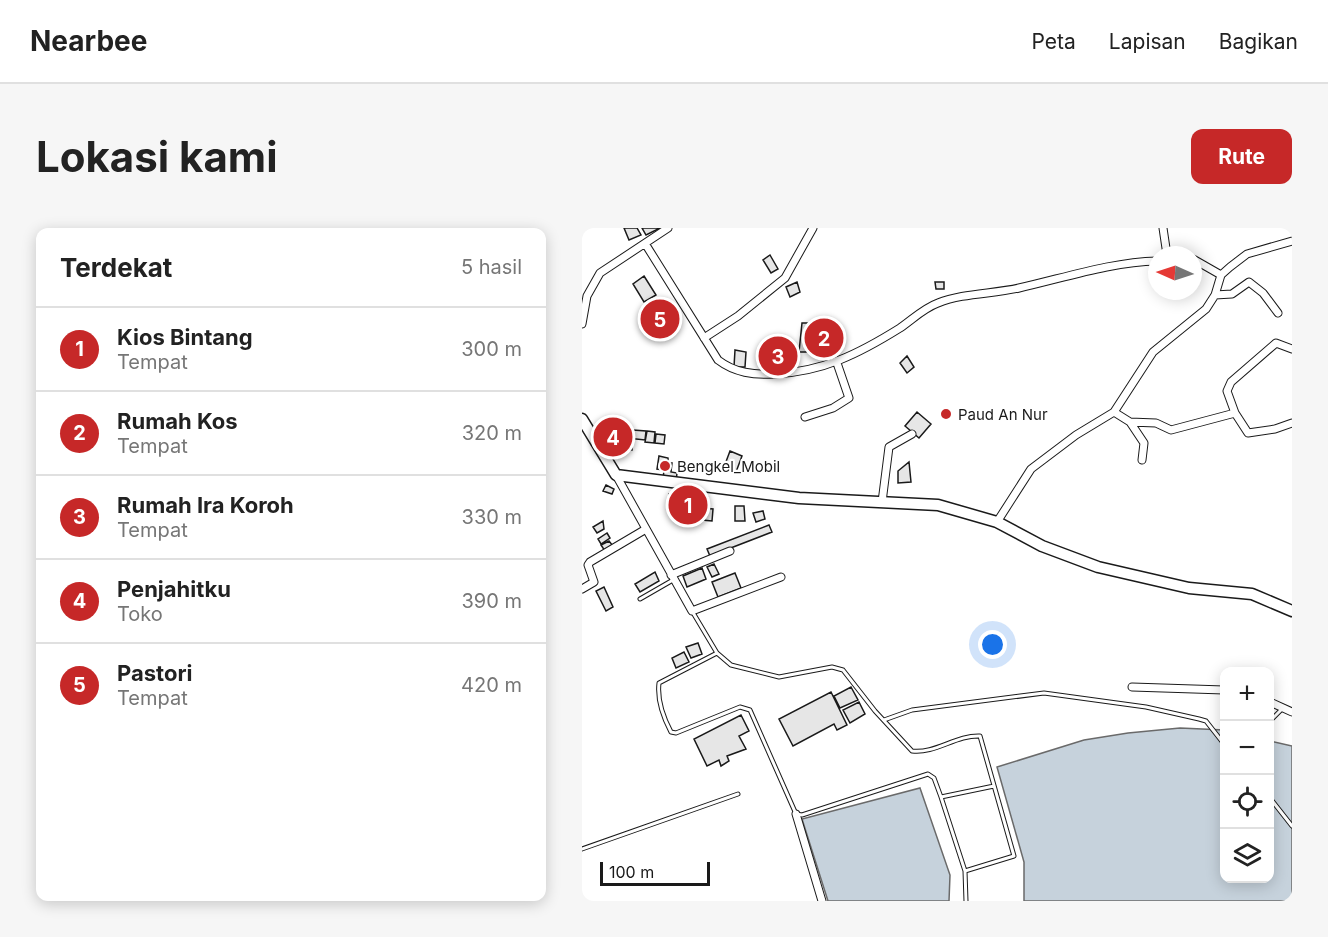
<!DOCTYPE html>
<html lang="id">
<meta charset="utf-8">
<style>
:root{--surface:#fff;--page:#f6f6f6;--text:#222;--muted:#767676;--line:#e0e0e0;--accent:#c62828}
body{margin:0;font-family:Inter,sans-serif;background:var(--page);color:var(--text)}
.controls{position:absolute;right:18px;bottom:18px;display:grid;overflow:hidden;border-radius:12px;box-shadow:0 3px 15px #0003}
.controls button{width:54px;height:54px;display:grid;place-items:center;padding:0;border:0;border-bottom:2px solid var(--line);background:var(--surface);color:var(--text);font:30px sans-serif}
.compass{position:absolute;left:566px;top:18px;width:54px;height:54px;border-radius:50%;background:var(--surface);box-shadow:0 3px 15px #0003;rotate:273deg}
.scale{position:absolute;left:18px;bottom:15px;width:110px;box-sizing:border-box;padding-left:6px;border:3px solid #1a1a1a;border-top:0;font-size:16px;line-height:21px;white-space:nowrap;color:#1a1a1a;-webkit-text-stroke:4px #fff;paint-order:stroke}
.you{position:absolute;left:411px;top:417px;width:21px;height:21px;margin:-15px;border:4px solid #fff;border-radius:50%;background:#1a73e8;box-shadow:0 0 0 9px #1a73e833}
.badge{display:grid;place-items:center;width:39px;height:39px;border-radius:50%;background:var(--accent);color:#fff;font-size:20px;font-weight:700}
.pin{position:absolute;translate:-50% -50%;border:3px solid #fff;box-shadow:0 2px 6px #0006}
.list{margin:0;padding:0;list-style:none}
h2{display:flex;justify-content:space-between;align-items:center;height:78px;margin:0;padding:0 24px;font-size:26px}
h2 small{font-size:20px;font-weight:400;color:var(--muted)}
.list li{display:grid;grid-template-columns:39px 1fr auto;gap:18px;align-items:center;box-sizing:border-box;height:84px;padding:0 24px;border-top:2px solid var(--line)}
.list b{display:block;font-size:22px;white-space:nowrap}
.list p{margin:0;font-size:20px;white-space:nowrap;color:var(--muted)}
.list em{font-size:20px;font-style:normal;color:var(--muted)}
.icon{flex:none;width:33px;height:33px;fill:none;stroke:currentColor;stroke-width:2;stroke-linecap:round;stroke-linejoin:round}
.map{position:relative;flex:none;width:710px;height:673px;overflow:hidden;border-radius:12px}
header{display:flex;align-items:center;gap:36px;box-sizing:border-box;height:84px;padding:0 30px;background:var(--surface);border-bottom:2px solid var(--line)}
header strong{font-size:28px}
nav{display:flex;gap:33px;margin-inline-start:auto;font-size:21px}
.intro{display:flex;align-items:center;justify-content:space-between;box-sizing:border-box;height:144px;padding:0 36px}
h1{margin:0;font-size:42px}
.button{padding:15px 27px;border-radius:12px;background:var(--accent);color:#fff;font-size:21px;font-weight:700}
main{display:flex;gap:36px;padding:0 36px}
aside{flex:1;background:var(--surface);border-radius:12px;box-shadow:0 3px 15px #0003}
.map>svg:first-child{display:block}
</style>
<header>
<strong>Nearbee</strong>
<nav><a>Peta</a><a>Lapisan</a><a>Bagikan</a></nav>
</header>
<div class="intro"><h1>Lokasi kami</h1><a class="button">Rute</a></div>
<main>
<aside>
<h2>Terdekat<small>5 hasil</small></h2>
<ul class="list">
<li><span class="badge">1</span><div><b>Kios Bintang</b><p>Tempat</p></div><em>300 m</em></li>
<li><span class="badge">2</span><div><b>Rumah Kos</b><p>Tempat</p></div><em>320 m</em></li>
<li><span class="badge">3</span><div><b>Rumah Ira Koroh</b><p>Tempat</p></div><em>330 m</em></li>
<li><span class="badge">4</span><div><b>Penjahitku</b><p>Toko</p></div><em>390 m</em></li>
<li><span class="badge">5</span><div><b>Pastori</b><p>Tempat</p></div><em>420 m</em></li>
</ul>
</aside>
<div class="map">
<svg width="710" height="673" viewBox="0 0 710 673">
<rect width="100%" height="100%" fill="#fff"/>
<!-- water -->
<path fill="#c6d2dc" stroke="#6a6a6a" stroke-width="1.5" d="M598 500 642 502V650H688V513L710 518V673H442V634L415 539 502 512 546 505Z
M338 560 368 647 367 673H246L220 591Z"/>
<!-- building -->
<path fill="#e6e6e6" stroke="#1a1a1a" stroke-width="1.5" d="M42 0H55L59 7 47 12Z
M60 0H78L64 7Z
M188 27 196 41 189 45 181 32Z
M62 48 74 67 62 74 51 56Z
M215 54 218 64 208 69 204 59Z
M353 54H362V61H354Z
M75 83 84 84 88 90 89 95 79 101 76 98 71 101 66 93Z
M220 95H227L225 116 247 106V114L224 124H217Z
M195 114H203V134L188 135 189 121 196 122Z
M153 122 164 124 163 139H152Z
M325 128 332 139 325 145 318 135Z
M335 184 349 196 337 210 323 198Z
M21 199 24 206 16 209 14 203Z
M37 201 64 203 63 212 36 209Z
M65 203 73 204 72 215 63 214Z
M74 206 83 207 82 216 73 215Z
M38 212H50V222L37 221Z
M27 221 36 222V230L27 229Z
M148 223 160 228 154 244 142 239Z
M77 228 86 230V235H90L89 244 95 245 94 253 81 251 82 242 75 241Z
M327 234 329 254 316 255V243Z
M24 257 32 261 30 266 21 263Z
M96 265V278L89 279 87 266Z
M109 266 111 282H101V267Z
M119 268 126 269 125 278 118 277Z
M153 278H162L163 293H153Z
M121 280 131 281 130 293 120 292Z
M105 283H114V289H104Z
M181 283 183 291 174 294 171 285Z
M21 293 22 301 15 305 11 299Z
M187 297 190 304 128 328 125 321Z
M25 305 28 310 19 316 16 311Z
M27 313 31 318 23 323 19 317Z
M132 336 137 346 130 349 125 339Z
M120 340 124 351 105 359 101 348Z
M73 344 77 353 58 364 53 356Z
M153 345 159 360 136 369 130 354Z
M22 359 31 379 24 383 14 363Z
M116 415 120 426 109 430 104 419Z
M102 424 107 434 94 440 90 430Z
M269 459 276 472 258 480 252 468Z
M249 464 265 497 255 502 252 496 211 518 197 491Z
M277 474 283 486 268 495 261 482Z
M159 487 167 503 157 508 164 521 145 528 147 533 139 538 137 532 125 538 112 511Z"/>
<g fill="none" stroke-linecap="round" stroke-linejoin="round">
<defs>
<path id="service" d="M58 371 91 352
M110 383 135 425 149 437 197 449 250 439 261 442 293 483 330 523C353 526 374 507 398 508L432 628 383 643
M135 425 77 455C75 472 81 489 89 504L94 505 158 479 168 482 214 586 220 587 346 546 352 550 359 569
M302 492 330 482 462 465 564 479 617 491 624 493 642 516
M688 493 701 480
M688 570 710 598
M0 621 156 566
M384 673 383 643 359 569 412 558"/>
<path id="minor" d="M581 0 585 27
M64 17 136 132C153 145 172 147 192 146 241 144 278 125 318 100 331 91 342 80 356 75 381 65 411 66 437 60 482 50 529 34 575 33
M611 31 639 47
M633 67 650 66 667 54 681 65 696 85
M0 96 5 68 18 45 86 0
M122 110 156 88 203 50 231 0
M710 121 694 115 649 154 645 163 653 185 666 205 693 201 710 195
M532 184 548 194 574 195 589 202 653 185
M223 189 251 180 267 170 255 135
M548 194 562 215 560 232
M34 247 110 383 199 349
M300 274 307 219 330 206
M415 294 449 241 494 207 532 184 571 124 624 81 633 67 639 47 648 39 665 26 710 13
M89 347 148 323
M0 361 12 354 6 337 8 334 64 301
M550 459 642 462
M688 474 710 484
M214 586 240 673"/>
<path id="trunk" d="M0 191 34 247 217 270 356 277 415 294 460 318 516 339 607 360 670 366 710 383"/>
</defs>
<!-- service casing -->
<use href="#service" stroke="#1a1a1a" stroke-width="5"/>
<!-- minor casing -->
<use href="#minor" stroke="#1a1a1a" stroke-width="9"/>
<!-- trunk casing -->
<use href="#trunk" stroke="#1a1a1a" stroke-width="13"/>
<!-- service -->
<use href="#service" stroke="#fff" stroke-width="3"/>
<!-- minor -->
<use href="#minor" stroke="#fff" stroke-width="7"/>
<!-- trunk -->
<use href="#trunk" stroke="#fff" stroke-width="10"/>
</g>
<!-- markers -->
<g fill="#c62828" stroke="#fff" stroke-width="2">
<circle cx="364" cy="186" r="6"/>
<circle cx="83" cy="238" r="6"/>
</g>
<g text-anchor="middle" dominant-baseline="central" stroke-width="4.5" stroke-linejoin="round" paint-order="stroke">
<!-- poi labels -->
<g font-size="15" fill="#1a1a1a" stroke="#fff" text-anchor="start">
<text x="376" y="186">Paud An Nur</text>
<text x="95" y="238">Bengkel_Mobil</text>
</g>
</g>
</svg>
<div class="controls">
<button>+</button>
<button>−</button>
<button><svg class="icon" aria-label="locate" viewBox="0 0 24 24"><circle cx="12" cy="12" r="6"/><path d="M12 2v4M12 18v4M2 12h4M18 12h4"/></svg></button>
<button><svg class="icon" aria-label="layers" viewBox="0 0 24 24"><path d="M12 4l9 5-9 5-9-5zM3 14l9 5 9-5"/></svg></button>
</div>
<svg class="compass" viewBox="-18 -18 36 36"><path d="M0-13l5 13h-10z" fill="#e53935"/><path d="M0 13l5-13h-10z" fill="#767676"/></svg>
<div class="scale">100 m</div>
<div class="you"></div>
<div class="pin badge" style="left:106px;top:277px">1</div>
<div class="pin badge" style="left:242px;top:110px">2</div>
<div class="pin badge" style="left:196px;top:128px">3</div>
<div class="pin badge" style="left:31px;top:209px">4</div>
<div class="pin badge" style="left:78px;top:91px">5</div>
</div>
</main>
